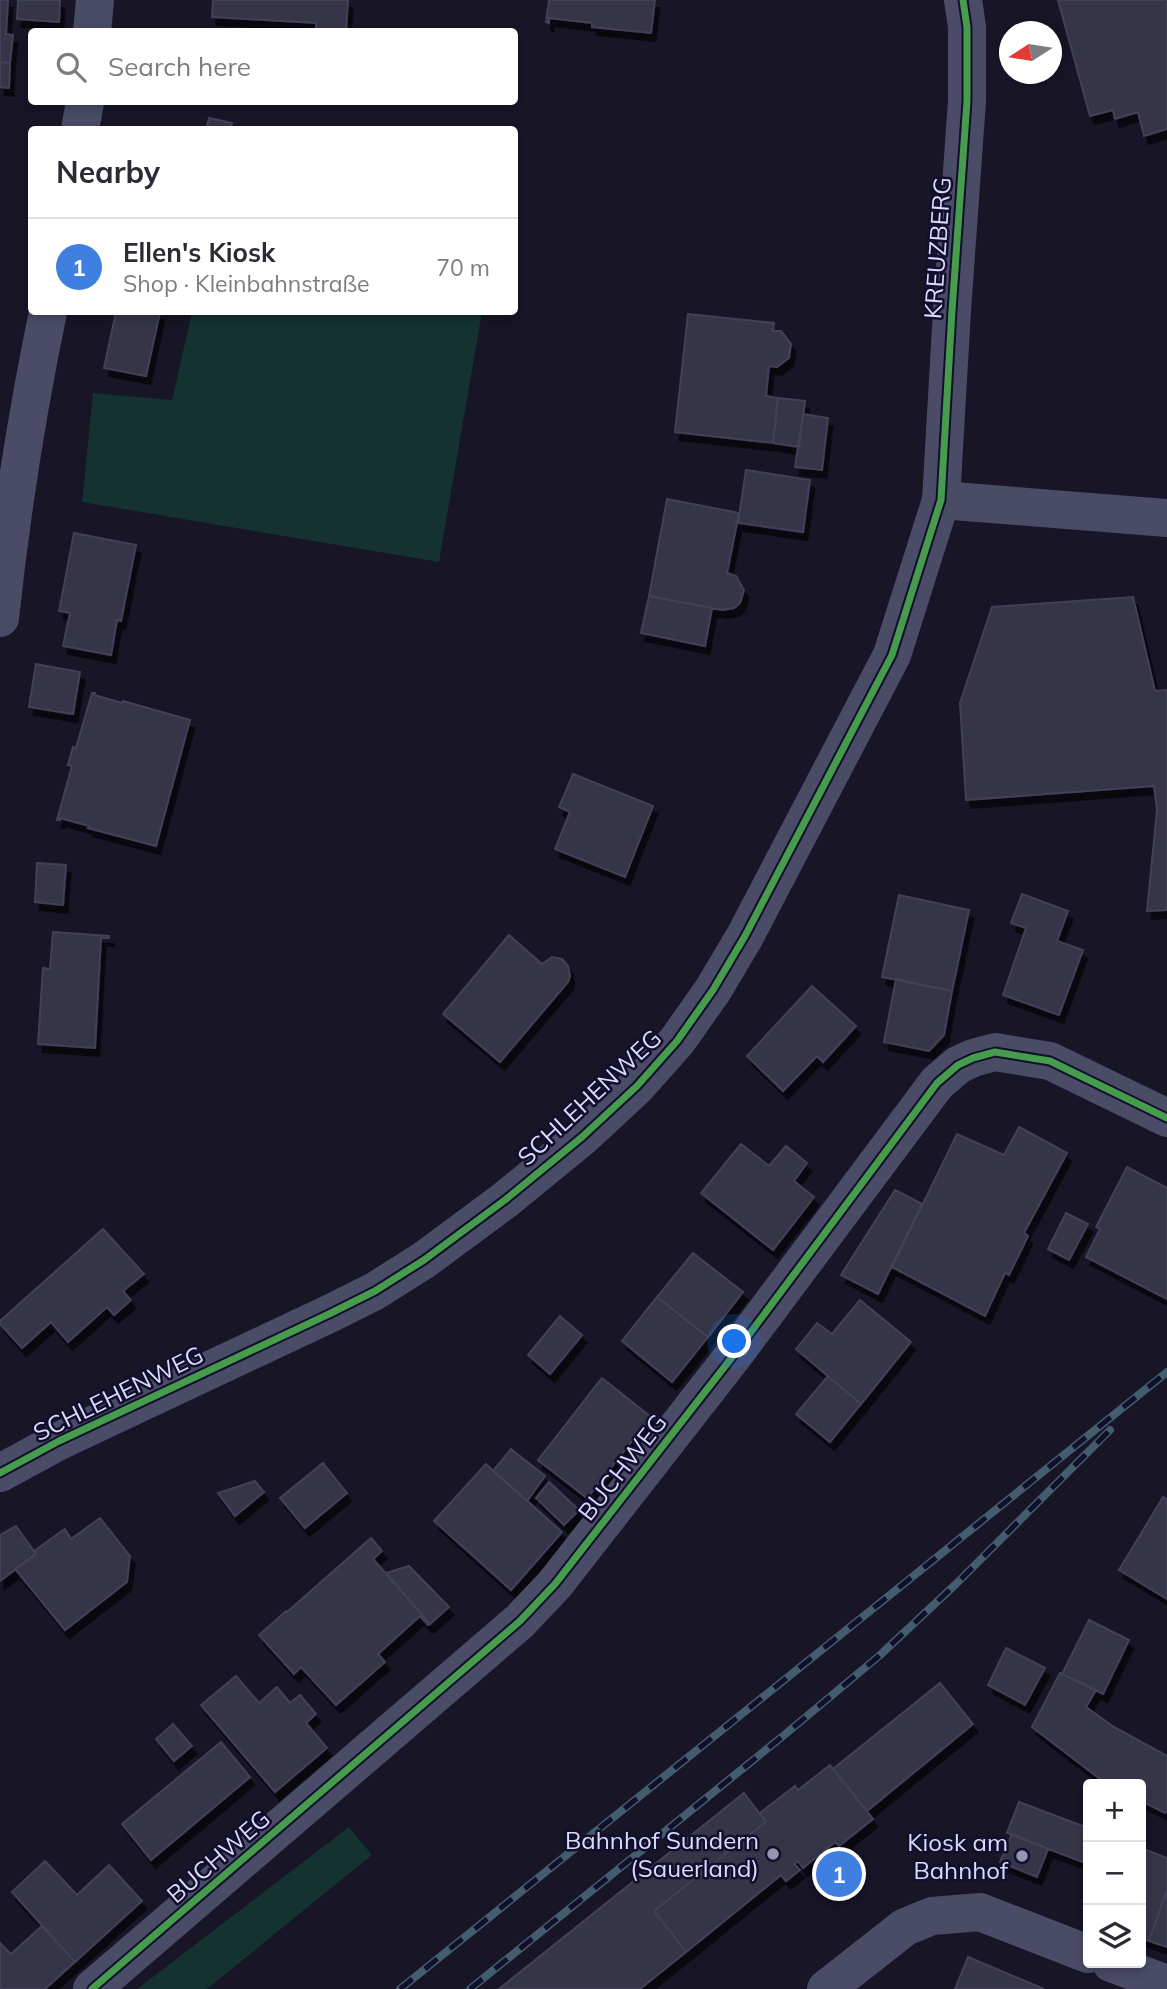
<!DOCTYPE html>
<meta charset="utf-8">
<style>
:root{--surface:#fff;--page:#f7f7f7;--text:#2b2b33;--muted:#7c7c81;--line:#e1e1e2;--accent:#5b5b6d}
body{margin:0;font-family:Mulish,sans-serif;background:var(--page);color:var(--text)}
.controls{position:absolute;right:21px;bottom:21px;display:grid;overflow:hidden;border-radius:7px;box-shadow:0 4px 10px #0003}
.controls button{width:63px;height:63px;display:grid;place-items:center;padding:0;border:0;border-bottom:2px solid var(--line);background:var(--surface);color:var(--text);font:35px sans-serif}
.compass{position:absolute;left:999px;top:21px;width:63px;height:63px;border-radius:50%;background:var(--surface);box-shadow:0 4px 10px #0003;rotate:258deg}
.you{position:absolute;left:735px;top:1342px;width:24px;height:24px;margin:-18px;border:5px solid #fff;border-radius:50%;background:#1a73e8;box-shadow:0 0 0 10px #1a73e833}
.badge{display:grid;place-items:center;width:46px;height:46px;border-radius:50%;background:var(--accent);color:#fff;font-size:23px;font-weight:700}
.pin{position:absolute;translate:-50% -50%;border:4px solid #fff;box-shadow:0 2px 7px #0006}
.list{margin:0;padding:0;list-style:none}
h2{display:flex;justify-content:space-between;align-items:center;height:91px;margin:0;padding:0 28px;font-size:30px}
h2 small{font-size:23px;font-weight:400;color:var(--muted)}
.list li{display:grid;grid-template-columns:46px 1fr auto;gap:21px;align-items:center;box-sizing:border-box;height:98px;padding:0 28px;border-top:2px solid var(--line)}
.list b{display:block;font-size:26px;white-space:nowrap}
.list p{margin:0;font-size:23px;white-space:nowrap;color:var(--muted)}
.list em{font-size:23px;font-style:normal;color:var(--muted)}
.icon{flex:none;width:38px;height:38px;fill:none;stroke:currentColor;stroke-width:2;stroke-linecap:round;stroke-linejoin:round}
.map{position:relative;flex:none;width:1167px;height:1989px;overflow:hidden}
.search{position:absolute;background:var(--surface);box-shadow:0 4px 10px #0003;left:28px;top:28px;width:490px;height:77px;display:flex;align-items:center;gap:18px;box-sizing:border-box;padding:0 24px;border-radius:7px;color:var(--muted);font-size:26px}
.panel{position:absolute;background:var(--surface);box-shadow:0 4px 10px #0003;left:28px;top:126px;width:490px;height:189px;border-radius:7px}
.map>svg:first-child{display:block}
</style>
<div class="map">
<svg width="1167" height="1989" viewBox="0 0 1167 1989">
<defs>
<filter id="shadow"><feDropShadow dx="4.5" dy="8" stdDeviation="0" flood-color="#0009"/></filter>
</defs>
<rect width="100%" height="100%" fill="#171526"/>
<!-- green -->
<path fill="#133230" d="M192 312H482L439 562 82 502 93 393 172 400Z
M349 1827 372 1855 207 1989H137Z"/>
<!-- building -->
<path fill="#353447" stroke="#434059" stroke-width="2" filter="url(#shadow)" d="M0 0H8L6 34 13 35 10 63 0 62Z
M18 0H60L59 22 17 19Z
M213 0H348L346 32H316V23L212 17Z
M549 0H655L651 33 592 27V23L549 18V23L546 22Z
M1058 0H1167V129L1144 136 1138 112 1115 119 1113 110 1090 116Z
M0 62 10 63 9 88 0 87Z
M209 118 232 123 230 130H206Z
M116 312H160L146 376 104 368Z
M688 314 774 323 773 331H781L791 344 789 358 777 367 769 366 766 396 778 398 773 443 675 432Z
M778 398 805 401 799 447 773 443Z
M803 414 828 418 822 470 795 467Z
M746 470 810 480 803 532 738 523Z
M667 499 739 513 727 573 736 576 744 590 740 603 734 608 722 610 649 596Z
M74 533 136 545 121 621 117 620 111 655 63 646 70 613 59 611Z
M649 596 712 608 705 646 641 633Z
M1133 597 1155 691 1167 690V910L1147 911 1157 810 1154 786 966 800 960 703 992 607Z
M36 664 80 672 73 714 29 707Z
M92 693H95L94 695 122 703 123 701 190 720 156 846 88 828 89 826 60 818V820H57L72 766 68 765 73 747 76 748Z
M573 774 653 806 625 877 555 849 570 812 559 807Z
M37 863 66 865 63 905 35 902Z
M1022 894 1068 911 1057 941 1083 950 1059 1015 1003 995 1026 928 1011 923Z
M899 895 969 910 952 991 882 977Z
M53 932 109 936V938H101L95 1048 38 1044 43 968 50 969Z
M509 935 542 964 552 957 562 959 568 966 570 976 568 982 500 1062 443 1014Z
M896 979 952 991 944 1035 929 1051 884 1042Z
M812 986 856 1026 823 1062 817 1056 783 1091 747 1056Z
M1019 1127 1067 1153 1024 1233 1028 1236 1009 1275 1005 1273 985 1316 892 1267 957 1134 1004 1155Z
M741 1144 769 1166 786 1146 807 1163 794 1181 814 1197 773 1250 701 1193Z
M1127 1167 1167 1188V1299L1086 1257 1100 1229 1096 1227Z
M895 1190 922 1204 878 1294 841 1275Z
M1066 1213 1088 1224 1069 1260 1048 1249Z
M103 1229 144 1274 123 1291 131 1300 114 1315 107 1307 68 1342 51 1322 22 1348 0 1324V1321Z
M693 1253 743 1292 708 1337 657 1297Z
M657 1297 708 1337 672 1382 622 1341Z
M860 1300 911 1342 861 1404 796 1349 817 1323 832 1334Z
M560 1316 582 1335 550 1374 528 1355Z
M828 1376 861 1404 830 1442 796 1414Z
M602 1378 651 1417 587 1498 538 1460Z
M511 1449 545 1476 527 1501 493 1471Z
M323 1463 347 1493 305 1528 280 1498Z
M486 1464 562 1532 511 1590 434 1521Z
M255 1481 264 1492 235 1516 218 1493Z
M549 1482 579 1510 564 1525 536 1498Z
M1163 1497 1167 1499V1599L1119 1570Z
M100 1518 130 1556 127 1582 65 1630 15 1569 36 1554 34 1551 65 1529 71 1539Z
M16 1526 36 1554 0 1581V1535Z
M371 1538 382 1551 373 1559 430 1624 428 1625 420 1616 378 1654 385 1662 336 1705 301 1667 294 1674 259 1635 286 1611 287 1612Z
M409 1566 449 1607 430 1624 386 1573Z
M1089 1620 1129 1640 1103 1694 1062 1674Z
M1006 1648 1045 1668 1025 1705 988 1685Z
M1060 1673 1096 1690 1086 1707 1114 1727 1167 1756V1810L1165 1813 1141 1801V1784H1109L1104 1782 1032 1727Z
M236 1676 259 1703 277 1687 290 1703 300 1695 316 1714 306 1723 327 1748 275 1792 201 1705Z
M940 1683 973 1724 867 1811 833 1769Z
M173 1724 192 1746 174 1761 156 1739Z
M221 1742 250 1777 151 1860 122 1824Z
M830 1765 873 1819 839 1846 835 1842 803 1868 798 1861 794 1864 800 1870 786 1881 781 1875 686 1952 654 1911 766 1822 760 1813 795 1786 798 1790Z
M744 1793 766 1822 654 1911 686 1952 640 1989H499Z
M1019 1802 1088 1828V1864L1007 1833Z
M1012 1834 1048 1849 1037 1877 1000 1862Z
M1141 1848 1167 1858V1890L1149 1941 1141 1938Z
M45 1861 77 1895 109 1865 142 1901 75 1962 12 1892Z
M1167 1890V1947L1149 1941Z
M42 1926 75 1962 45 1989H0V1943L11 1954Z
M968 1957 1044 1989H955Z"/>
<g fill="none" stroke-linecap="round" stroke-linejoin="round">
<!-- street -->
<path stroke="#4a4b67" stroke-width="38" d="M92 32 95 0
M80 130 85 102
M941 500 1167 518
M0 618C11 515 27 413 48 312
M0 1473 59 1441 329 1314 375 1291 424 1260 505 1200 582 1137 637 1086 677 1041 713 990 745 936 892 655 941 500 952 311 967 101V27L963 0
M1111 1963 1167 1984
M92 1989 520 1621 555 1584 733 1356 937 1083 958 1065 973 1058 995 1052 1050 1061 1167 1118
M826 1989 905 1927 932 1916 980 1912 1088 1954"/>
<defs>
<path id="rail" d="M400 1989 1167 1372
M470 1989 783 1736 879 1656 956 1584 1110 1430"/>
</defs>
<!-- rail casing -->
<use href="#rail" stroke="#435d6e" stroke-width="8"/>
<!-- rail -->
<use href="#rail" stroke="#110f2c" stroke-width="5" stroke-dasharray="16" stroke-linecap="butt"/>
<defs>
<path id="cycleway" d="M0 1473 59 1441 329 1314 375 1291 424 1260 505 1200 582 1137 637 1086 677 1041 713 990 745 936 892 655 941 500 952 311 967 101V27L963 0
M92 1989 520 1621 555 1584 733 1356 937 1083 958 1065 973 1058 995 1052 1050 1061 1167 1118"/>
</defs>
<!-- cycleway casing -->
<use href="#cycleway" stroke="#110f2c" stroke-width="11"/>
<!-- cycleway -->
<use href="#cycleway" stroke="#469c4c" stroke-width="7"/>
</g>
<!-- markers -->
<g fill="#9695b3" stroke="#110f2c" stroke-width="2.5">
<circle cx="773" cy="1854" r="7"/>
<circle cx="1022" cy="1856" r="7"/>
</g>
<g text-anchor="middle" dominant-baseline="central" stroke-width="5" stroke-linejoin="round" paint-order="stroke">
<!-- street labels -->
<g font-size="24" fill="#dbdaff" stroke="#110f2c">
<text transform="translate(937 248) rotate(-86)">KREUZBERG</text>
<text transform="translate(589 1097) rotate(-43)">SCHLEHENWEG</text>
<text transform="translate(118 1393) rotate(-26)">SCHLEHENWEG</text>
<text transform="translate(622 1467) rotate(-52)">BUCHWEG</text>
<text transform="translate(218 1856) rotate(-41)">BUCHWEG</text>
</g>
<!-- poi labels -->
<g font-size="24" fill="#dbdaff" stroke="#110f2c" text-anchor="end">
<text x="759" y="1840">Bahnhof Sundern<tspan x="759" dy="28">(Sauerland)</tspan></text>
<text x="1008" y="1842">Kiosk am<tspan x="1008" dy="28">Bahnhof</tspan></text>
</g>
</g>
</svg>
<div class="controls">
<button>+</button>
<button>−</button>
<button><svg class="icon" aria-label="layers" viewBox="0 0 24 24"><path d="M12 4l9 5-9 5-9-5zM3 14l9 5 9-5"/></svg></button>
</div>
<svg class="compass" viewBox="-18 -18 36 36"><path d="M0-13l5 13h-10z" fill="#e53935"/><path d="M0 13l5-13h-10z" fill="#7c7c81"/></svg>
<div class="you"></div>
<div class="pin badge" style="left:839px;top:1874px;background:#3f7fe0">1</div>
<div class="search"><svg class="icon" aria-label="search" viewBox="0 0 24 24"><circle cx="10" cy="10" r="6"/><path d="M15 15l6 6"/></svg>Search here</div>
<section class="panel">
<h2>Nearby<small></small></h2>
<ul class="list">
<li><span class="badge" style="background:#3f7fe0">1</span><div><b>Ellen's Kiosk</b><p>Shop · Kleinbahnstraße</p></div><em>70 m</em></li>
</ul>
</section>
</div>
